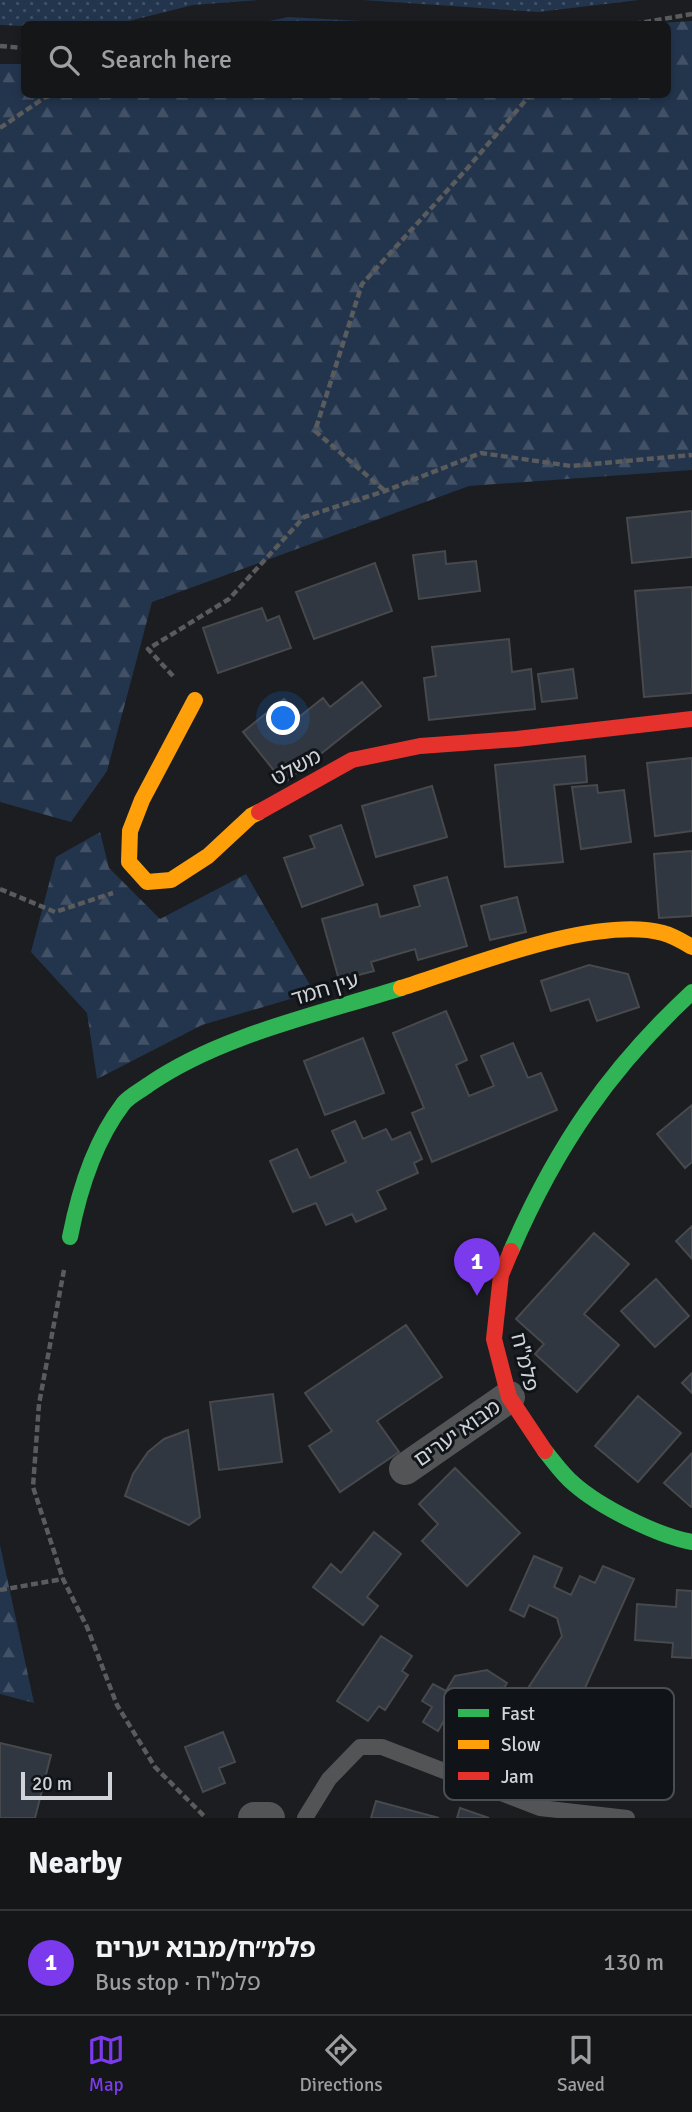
<!DOCTYPE html>
<meta charset="utf-8">
<style>
:root{--surface:#141618;--page:#1d1f21;--text:#f1f3f6;--muted:#9d9fa2;--line:#333537;--accent:#7c3aed}
body{margin:0;font-family:Signika,"Noto Sans Hebrew",sans-serif;background:var(--page);color:var(--text)}
.scale{position:absolute;left:21px;bottom:18px;width:91px;box-sizing:border-box;padding-left:7px;border:4px solid #d0d3d7;border-top:0;font-size:19px;line-height:24px;white-space:nowrap;color:#d0d3d7;-webkit-text-stroke:5px #101419;paint-order:stroke}
.you{position:absolute;left:284px;top:719px;width:24px;height:24px;margin:-18px;border:5px solid #fff;border-radius:50%;background:#1a73e8;box-shadow:0 0 0 10px #1a73e833}
.badge{display:grid;place-items:center;width:46px;height:46px;border-radius:50%;background:var(--accent);color:#fff;font-size:23px;font-weight:700}
.pin{position:absolute;translate:-50% -58px;filter:drop-shadow(0 2px 4px #0008)}
.pin::after{content:'';position:absolute;top:37px;width:24px;height:21px;background:inherit;clip-path:polygon(0 0,100% 0,50% 100%)}
.list{margin:0;padding:0;list-style:none}
h2{display:flex;justify-content:space-between;align-items:center;height:91px;margin:0;padding:0 28px;font-size:30px}
h2 small{font-size:23px;font-weight:400;color:var(--muted)}
.list li{display:grid;grid-template-columns:46px 1fr auto;gap:21px;align-items:center;box-sizing:border-box;height:105px;padding:0 28px;border-top:2px solid var(--line)}
.list b{display:block;font-size:26px;white-space:nowrap}
.list p{margin:0;font-size:23px;white-space:nowrap;color:var(--muted)}
.list em{font-size:23px;font-style:normal;color:var(--muted)}
.icon{flex:none;width:38px;height:38px;fill:none;stroke:currentColor;stroke-width:2;stroke-linecap:round;stroke-linejoin:round}
.map{position:relative;flex:none;width:692px;height:1818px;overflow:hidden}
.search{position:absolute;background:var(--surface);box-shadow:0 4px 10px #0003;left:21px;right:21px;top:21px;height:77px;display:flex;align-items:center;gap:18px;box-sizing:border-box;padding:0 24px;border-radius:10px;color:var(--muted);font-size:26px}
.sheet{height:196px;background:var(--surface)}
nav{display:flex;justify-content:space-around;align-items:center;box-sizing:border-box;height:98px;border-top:2px solid var(--line);background:var(--surface);font-size:19px;color:var(--muted)}
nav a{display:grid;justify-items:center;gap:4px}
nav .on{color:var(--accent)}
.map>svg:first-child{display:block}
</style>
<div class="map">
<svg width="692" height="1818" viewBox="0 0 692 1818">
<defs>
<pattern id="green-dots" width="8" height="8" patternUnits="userSpaceOnUse" patternTransform="scale(1.75)"><rect width="8" height="8" fill="#23354d"/><path d="M2 2h.1M6 6h.1" fill="none" stroke="#425166" stroke-width="1.8" stroke-linecap="round"/></pattern>
<pattern id="forest-firs" width="22" height="20" patternUnits="userSpaceOnUse" patternTransform="scale(1.75)"><rect width="22" height="20" fill="#23354d"/><path d="M5 1l3.5 6h-7zM16 11l3.5 6h-7z" fill="#425166"/></pattern>
</defs>
<rect width="100%" height="100%" fill="#1b1d20"/>
<!-- green -->
<path fill="url(#green-dots)" d="M0 0H259L193 5 117 24H24V26L0 25Z
M363 0H639L538 12Z"/>
<!-- forest -->
<path fill="url(#forest-firs)" d="M288 17 418 24H256Z
M692 21V470L469 486 152 602 107 771 71 822 0 802V64H24V94H668V24H642Z
M100 832 109 868 160 919 246 874 314 992 202 1025 97 1079 87 1013 31 952 56 857Z
M0 1545 34 1703 0 1694Z"/>
<!-- building -->
<path fill="#303740" stroke="#47494c" stroke-width="2" d="M692 511V557L632 563 627 518Z
M445 551 446 564 476 561 480 591 419 599 413 555Z
M375 563 392 611 314 639 296 592Z
M692 587V693L644 697 635 591Z
M262 608 267 621 279 616 291 648 218 673 203 628Z
M509 639 512 672 531 669 535 709 429 720 424 678 436 676 432 647Z
M573 669 577 698 542 702 538 674Z
M362 682 381 706 284 783 243 732 284 699 299 717 323 698 330 707Z
M585 756 587 782 554 785 563 862 505 867 495 765Z
M692 758V831L655 836 647 763Z
M597 785 598 793 624 790 631 842 581 849 572 787Z
M432 786 447 837 376 857 362 806Z
M341 825 363 885 302 907 284 858 315 848 310 836Z
M692 851V916L659 918 654 854Z
M447 877 467 946 418 960 415 949 371 962 374 971 339 980 322 919 377 904 380 917 420 906 414 886Z
M517 897 526 932 490 940 481 906Z
M589 965 628 974 639 1007 597 1021 589 999 551 1011 541 981Z
M446 1011 467 1060 456 1065 469 1096 494 1086 481 1056 513 1043 528 1078 541 1073 557 1110 432 1162 412 1113 424 1108 393 1033Z
M363 1038 384 1093 325 1115 304 1061Z
M692 1105V1162L685 1168 657 1134Z
M355 1121 363 1139 386 1129 392 1140 410 1132 422 1159 414 1163 418 1173 377 1191 386 1209 356 1222 352 1214 326 1225 316 1203 293 1212 270 1161 297 1149 310 1178 346 1162 332 1131Z
M692 1226V1259L676 1241Z
M594 1233 629 1264 584 1314 619 1345 577 1392 535 1354 544 1344 516 1319Z
M656 1279 689 1316 655 1347 621 1311Z
M406 1325 442 1377 377 1421 399 1452 340 1492 309 1446 332 1431 305 1393Z
M692 1373V1393L682 1383Z
M273 1394 282 1462 219 1470 210 1402Z
M638 1396 681 1433 638 1482 595 1446Z
M188 1430 200 1517 189 1525 125 1496 133 1474 148 1452 164 1439Z
M692 1453V1506L691 1507 664 1483Z
M455 1468 520 1533 467 1586 422 1541 438 1524 419 1504Z
M374 1532 401 1554 367 1597 378 1606 363 1625 313 1587 331 1564 341 1573Z
M534 1556 562 1568 554 1587 571 1595 580 1576 595 1583 603 1566 634 1579 554 1757 504 1735 519 1702 562 1636 557 1618 529 1605 524 1617 510 1610Z
M677 1590 692 1591V1658L672 1657 673 1643 635 1640 637 1604 676 1607Z
M381 1636 412 1656 402 1671 408 1675 385 1710 379 1706 368 1721 337 1701Z
M487 1670 507 1683 474 1737 445 1719 438 1731 423 1722 432 1707 422 1701 433 1684 446 1691 455 1676Z
M223 1732 235 1762 219 1768 225 1783 203 1792 185 1747Z
M0 1743 51 1755 35 1818H0Z
M376 1801 439 1818H371Z
M460 1808 489 1818H457Z"/>
<g fill="none" stroke-linecap="round" stroke-linejoin="round">
<!-- path -->
<path stroke="#5a5b5c" stroke-width="4.5" stroke-dasharray="7 3.5" stroke-linecap="butt" d="M634 24 692 14
M0 46 24 48
M0 128 44 98 55 94
M384 490 315 431 362 284 465 171 531 94
M173 676 148 649 229 599 304 517 385 491 481 453 571 466 692 455
M0 889 55 912 113 893
M64 1270 39 1404 33 1487 63 1579 87 1627 117 1705 155 1767 206 1818
M0 1590 63 1579"/>
<!-- lane -->
<path stroke="#535455" stroke-width="16" d="M305 1818 329 1779 360 1747H382L540 1808 627 1818"/>
<!-- street -->
<path stroke="#535455" stroke-width="32" d="M405 1469 509 1397
M254 1818H269"/>
<!-- fast -->
<path stroke="#30b455" stroke-width="16" d="M70 1237C79 1191 94 1142 123 1104 128 1097 140 1091 148 1085 218 1036 319 1014 401 988
M511 1251C556 1147 609 1069 692 992
M545 1451C554 1462 563 1475 574 1484 600 1507 658 1536 692 1542"/>
<!-- slow -->
<path stroke="#ff9f0a" stroke-width="16" d="M195 700 142 800 130 831 129 862 147 882 171 880 208 856 251 816 259 812
M401 988C468 967 595 915 663 933 674 936 682 941 692 947"/>
<!-- jam -->
<path stroke="#e5322d" stroke-width="16" d="M259 812 352 760 420 746 517 739 692 719
M511 1251 501 1275 494 1339 509 1397 545 1451"/>
</g>
<g text-anchor="middle" dominant-baseline="central" stroke-width="6" stroke-linejoin="round" paint-order="stroke">
<!-- street labels -->
<g font-size="21" fill="#d0d3d7" stroke="#101419">
<text transform="translate(296 767) rotate(-29)">משלט</text>
<text transform="translate(325 989) rotate(-17)">עין חמד</text>
<text transform="translate(525 1362) rotate(76)">פלמ"ח</text>
<text transform="translate(457 1433) rotate(-35)">מבוא יערים</text>
</g>
</g>
<!-- legend -->
<rect x="444" y="1688" width="230" height="112" rx="10" fill="#101419" stroke="#4a4d52" stroke-width="2"/>
<rect x="458" y="1709" width="31" height="8" fill="#30b455"/>
<rect x="458" y="1740" width="31" height="9" fill="#ff9f0a"/>
<rect x="458" y="1772" width="31" height="8" fill="#e5322d"/>
<g font-size="19" fill="#d0d3d7">
<text x="501" y="1720">Fast</text>
<text x="501" y="1751">Slow</text>
<text x="501" y="1783">Jam</text>
</g>
</svg>
<div class="scale">20 m</div>
<div class="you"></div>
<div class="pin badge" style="left:477px;top:1296px">1</div>
<div class="search"><svg class="icon" aria-label="search" viewBox="0 0 24 24"><circle cx="10" cy="10" r="6"/><path d="M15 15l6 6"/></svg>Search here</div>
</div>
<section class="sheet">
<h2>Nearby<small></small></h2>
<ul class="list">
<li><span class="badge">1</span><div><b>פלמ״ח/מבוא יערים</b><p>Bus stop · פלמ&quot;ח</p></div><em>130 m</em></li>
</ul>
</section>
<nav>
<a class="on"><svg class="icon" aria-label="map" viewBox="0 0 24 24"><path d="M3 6l6-2 6 2 6-2v14l-6 2-6-2-6 2zM9 4v14M15 6v14"/></svg>Map</a>
<a><svg class="icon" aria-label="directions" viewBox="0 0 24 24"><path d="M12 3l9 9-9 9-9-9zM9 14v-3h6M13 9l2 2-2 2"/></svg>Directions</a>
<a><svg class="icon" aria-label="saved" viewBox="0 0 24 24"><path d="M7 4h10v16l-5-4-5 4z"/></svg>Saved</a>
</nav>
